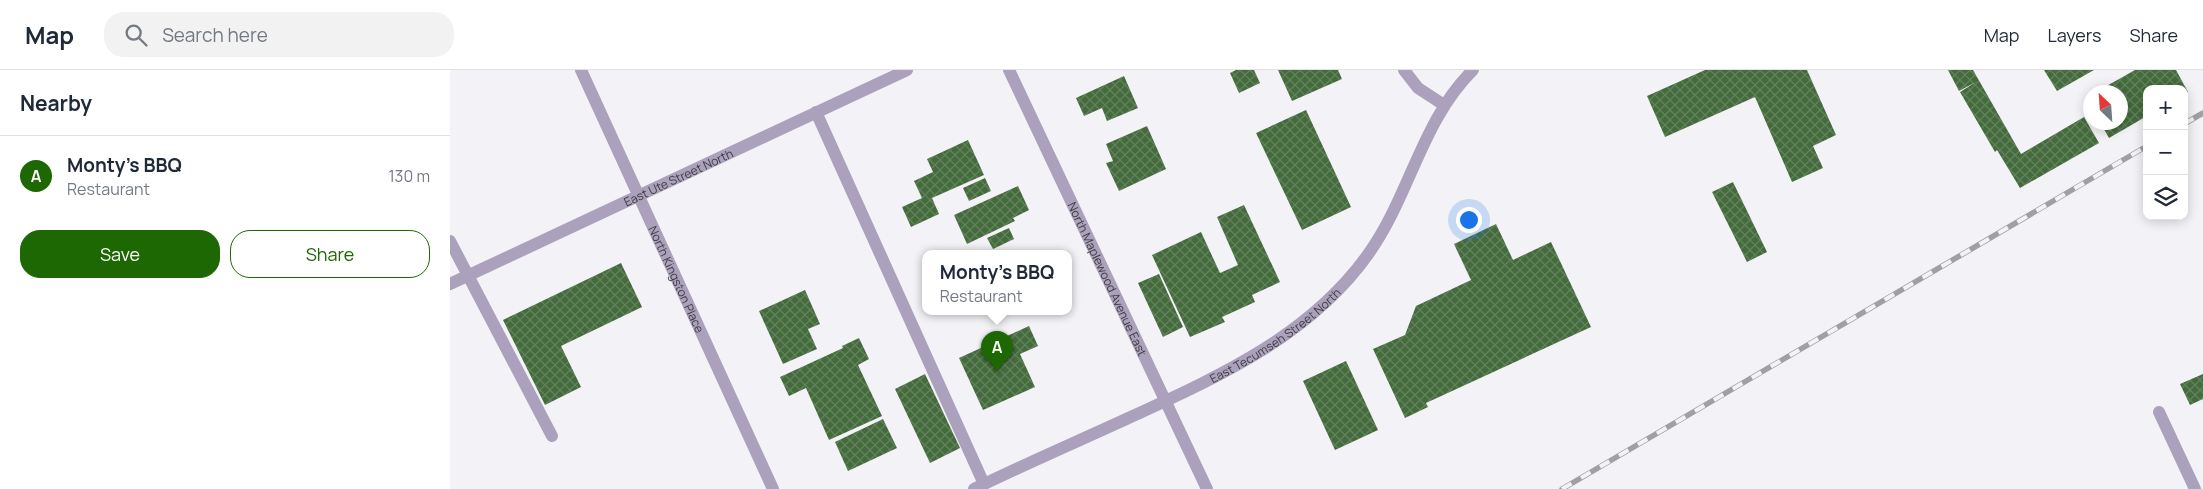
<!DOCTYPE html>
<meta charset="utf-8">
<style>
:root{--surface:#fff;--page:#f2f2f3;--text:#1f2937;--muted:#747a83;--line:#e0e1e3;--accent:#1d6803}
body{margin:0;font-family:Manrope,sans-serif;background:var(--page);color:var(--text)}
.controls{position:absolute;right:15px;top:15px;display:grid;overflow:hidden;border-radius:10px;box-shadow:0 2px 12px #0003}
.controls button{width:45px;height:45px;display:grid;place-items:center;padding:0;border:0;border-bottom:1px solid var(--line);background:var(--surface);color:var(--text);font:25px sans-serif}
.compass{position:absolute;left:1633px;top:15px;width:45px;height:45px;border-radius:50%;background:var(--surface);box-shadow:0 2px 12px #0003;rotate:335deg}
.you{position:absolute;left:1018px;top:149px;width:18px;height:18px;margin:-12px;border:4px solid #fff;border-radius:50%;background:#1a73e8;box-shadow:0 0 0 8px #1a73e833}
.badge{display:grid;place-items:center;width:32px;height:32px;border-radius:50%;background:var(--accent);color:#fff;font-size:16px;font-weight:700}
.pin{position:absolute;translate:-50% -41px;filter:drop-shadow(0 1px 2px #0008)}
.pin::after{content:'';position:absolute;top:26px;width:18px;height:15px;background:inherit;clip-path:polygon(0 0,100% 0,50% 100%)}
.popup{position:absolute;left:472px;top:180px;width:150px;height:65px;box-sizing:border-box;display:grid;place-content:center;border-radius:10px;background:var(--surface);filter:drop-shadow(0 1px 4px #0005);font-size:16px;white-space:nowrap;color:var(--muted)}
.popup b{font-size:19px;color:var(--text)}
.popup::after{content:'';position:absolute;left:50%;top:100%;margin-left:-10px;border:10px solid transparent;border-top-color:var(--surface)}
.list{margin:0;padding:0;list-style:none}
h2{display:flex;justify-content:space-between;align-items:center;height:65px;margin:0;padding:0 20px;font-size:21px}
h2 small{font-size:16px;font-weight:400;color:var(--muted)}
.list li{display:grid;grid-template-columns:32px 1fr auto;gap:15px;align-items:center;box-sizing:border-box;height:80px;padding:0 20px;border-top:1px solid var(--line)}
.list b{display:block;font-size:19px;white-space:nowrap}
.list p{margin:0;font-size:16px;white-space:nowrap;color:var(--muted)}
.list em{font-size:16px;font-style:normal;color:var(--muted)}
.actions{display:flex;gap:10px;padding:15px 20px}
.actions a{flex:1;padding:11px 0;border:1px solid var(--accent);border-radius:20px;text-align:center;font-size:18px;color:var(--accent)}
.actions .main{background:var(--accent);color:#fff}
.icon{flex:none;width:28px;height:28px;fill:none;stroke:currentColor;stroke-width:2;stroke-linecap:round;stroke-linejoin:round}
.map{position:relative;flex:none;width:1753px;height:419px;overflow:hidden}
header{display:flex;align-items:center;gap:30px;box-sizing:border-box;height:70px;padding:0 25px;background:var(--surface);border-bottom:1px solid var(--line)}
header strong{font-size:24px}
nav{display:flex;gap:28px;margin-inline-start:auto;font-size:18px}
.search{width:350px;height:45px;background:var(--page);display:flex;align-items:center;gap:12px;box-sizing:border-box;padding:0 18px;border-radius:20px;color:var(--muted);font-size:19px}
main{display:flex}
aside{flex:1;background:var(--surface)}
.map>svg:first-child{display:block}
</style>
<header>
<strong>Map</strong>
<div class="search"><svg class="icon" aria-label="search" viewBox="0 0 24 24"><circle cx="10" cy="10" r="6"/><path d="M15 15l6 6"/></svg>Search here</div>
<nav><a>Map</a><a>Layers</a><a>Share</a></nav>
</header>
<main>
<aside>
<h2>Nearby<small></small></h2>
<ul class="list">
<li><span class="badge">A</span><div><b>Monty's BBQ</b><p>Restaurant</p></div><em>130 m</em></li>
</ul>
<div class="actions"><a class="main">Save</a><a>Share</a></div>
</aside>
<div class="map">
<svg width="1753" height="419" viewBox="0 0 1753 419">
<defs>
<pattern id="building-cross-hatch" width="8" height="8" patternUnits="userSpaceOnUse" patternTransform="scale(1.25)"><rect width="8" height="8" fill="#436b3b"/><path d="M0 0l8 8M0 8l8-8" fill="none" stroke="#64815e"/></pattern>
</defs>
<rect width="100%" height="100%" fill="#f3f2f6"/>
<!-- building -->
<path fill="url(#building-cross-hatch)" d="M786 0H804L810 13 789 23 780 3Z
M828 0H888L892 9 842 31Z
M1255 0H1357L1386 65 1363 76 1373 98 1342 112 1305 27 1215 67 1197 26Z
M1498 0H1523L1571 84 1634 47 1649 73 1570 118 1547 80 1545 82 1510 22 1526 12 1509 21Z
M1594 0H1644L1607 21Z
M1685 0H1726L1738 22 1734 24V19H1697V46L1659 68 1650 52H1670V22H1646Z
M674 6 688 38 657 51 652 38 634 46 626 28Z
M856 40 901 137 852 160 806 63Z
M697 56 716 99 669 121 656 93 663 91 656 74Z
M518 70 534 105 482 128 489 144 461 157 452 137 472 128 464 111 483 102 477 89Z
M535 108 541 121 519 131 513 118Z
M1283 112 1317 182 1297 192 1262 122Z
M568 116 579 140 563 148 565 151 517 174 504 145Z
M794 135 830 212 802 225 805 232 772 247 775 252 740 267 702 185 751 162 770 203 788 195 767 147Z
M1046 154 1063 190 1101 172 1141 257 976 333 978 337 955 348 923 279 955 265 966 236 1021 210 1004 174Z
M559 158 564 169 543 179 537 168Z
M171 193 192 237 111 276 131 317 95 335 53 250Z
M709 204 733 257 713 267 688 213Z
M355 220 370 254 358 259 367 279 333 294 309 241Z
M579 256 588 276 570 284 585 317 533 340 509 288Z
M409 268 419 289 408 295 432 346 379 370 356 318 339 326 330 307 393 278 392 276Z
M896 291 928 360 885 380 853 311Z
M475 304 510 378 480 393 445 319Z
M1753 304V329L1740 335 1730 314Z
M433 349 447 378 398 401 385 372Z"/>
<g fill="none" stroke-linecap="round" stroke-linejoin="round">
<!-- minor -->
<g stroke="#aba1bc" stroke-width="12">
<path id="s1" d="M131 0 323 419"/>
<path id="s2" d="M559 0 757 419"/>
<path d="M954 0 968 18 994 35"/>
<path d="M366 42 534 414"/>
<path d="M0 171 102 366"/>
<path id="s3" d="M0 214 457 0"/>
<path d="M1709 342 1745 419"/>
<path id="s4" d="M524 419C577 393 631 370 685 345 772 305 862 264 919 183 960 125 972 50 1023 0"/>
</g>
<defs>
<path id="rail" d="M1734 54 1753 43
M1112 419 1697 76"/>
</defs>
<!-- rail casing -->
<use href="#rail" stroke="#a09fa2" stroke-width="5.5"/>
<!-- rail -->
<use href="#rail" stroke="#f3f2f6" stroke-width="4" stroke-dasharray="11" stroke-linecap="butt"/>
</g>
<g text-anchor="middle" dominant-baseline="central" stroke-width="5" stroke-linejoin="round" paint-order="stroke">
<!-- street labels -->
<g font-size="12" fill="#3d3c3e" stroke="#f3f2f6">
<text stroke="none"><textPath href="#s3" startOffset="252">East Ute Street North</textPath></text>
<text stroke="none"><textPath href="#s1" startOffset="230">North Kingston Place</textPath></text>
<text stroke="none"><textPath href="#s2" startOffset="231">North Maplewood Avenue East</textPath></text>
<text stroke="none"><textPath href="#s4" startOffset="339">East Tecumseh Street North</textPath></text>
</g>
</g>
</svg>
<div class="controls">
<button>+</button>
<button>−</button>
<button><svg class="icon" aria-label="layers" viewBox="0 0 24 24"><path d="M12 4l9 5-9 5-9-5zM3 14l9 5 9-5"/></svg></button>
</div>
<svg class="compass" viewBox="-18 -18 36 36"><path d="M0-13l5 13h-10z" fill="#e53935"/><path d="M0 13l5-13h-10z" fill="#747a83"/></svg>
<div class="you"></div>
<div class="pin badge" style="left:547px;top:302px">A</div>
<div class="popup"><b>Monty's BBQ</b>Restaurant</div>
</div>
</main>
